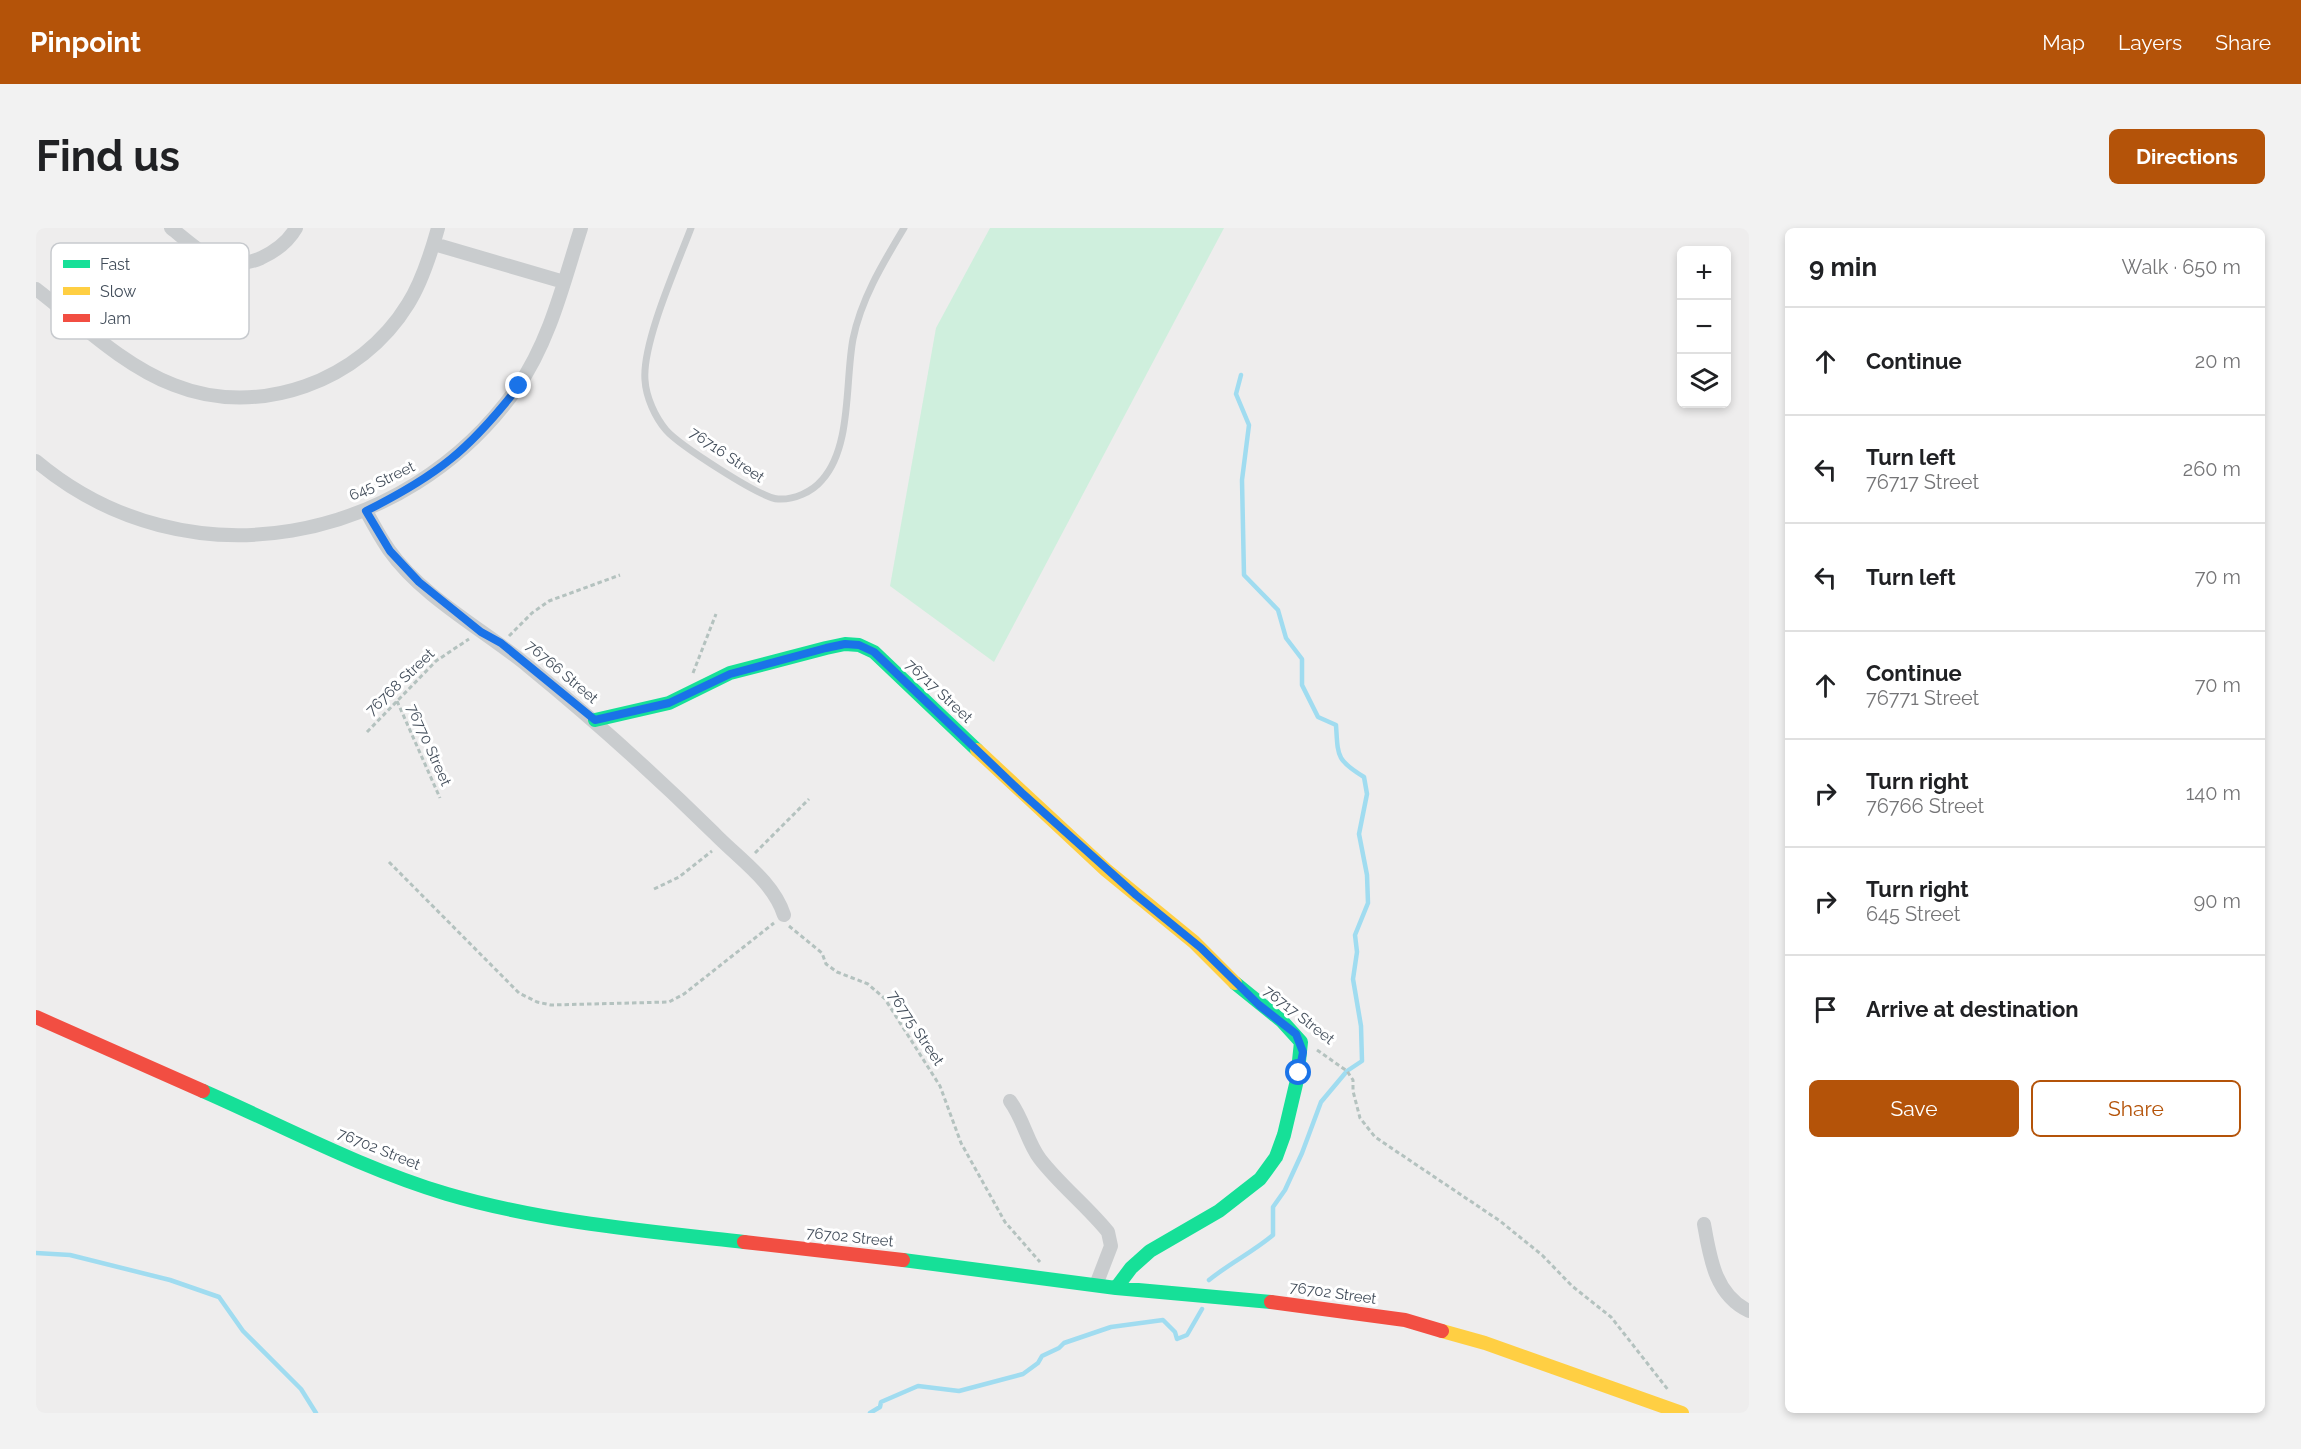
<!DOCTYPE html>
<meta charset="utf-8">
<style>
:root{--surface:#fff;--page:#f2f2f2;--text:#202124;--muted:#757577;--line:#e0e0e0;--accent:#b45309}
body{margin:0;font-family:Raleway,sans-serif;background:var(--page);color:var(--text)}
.controls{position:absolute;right:18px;top:18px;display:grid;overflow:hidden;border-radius:9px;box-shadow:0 3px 9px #0003}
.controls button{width:54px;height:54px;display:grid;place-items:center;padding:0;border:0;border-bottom:2px solid var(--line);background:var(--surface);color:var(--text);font:30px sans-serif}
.stop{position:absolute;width:18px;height:18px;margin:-14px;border:4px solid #1a73e8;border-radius:50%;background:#fff}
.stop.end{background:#1a73e8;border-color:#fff;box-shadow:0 2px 6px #0008}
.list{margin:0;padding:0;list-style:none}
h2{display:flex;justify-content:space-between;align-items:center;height:78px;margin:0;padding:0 24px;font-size:26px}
h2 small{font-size:20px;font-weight:400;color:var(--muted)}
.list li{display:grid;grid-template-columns:39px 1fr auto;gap:18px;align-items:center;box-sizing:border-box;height:108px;padding:0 24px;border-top:2px solid var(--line)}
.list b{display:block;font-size:22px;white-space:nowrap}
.list p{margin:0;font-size:20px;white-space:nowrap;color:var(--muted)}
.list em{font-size:20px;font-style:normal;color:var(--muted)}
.actions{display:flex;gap:12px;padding:18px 24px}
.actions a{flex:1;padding:14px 0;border:2px solid var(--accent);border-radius:9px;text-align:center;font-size:21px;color:var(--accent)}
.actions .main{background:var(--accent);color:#fff}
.icon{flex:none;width:33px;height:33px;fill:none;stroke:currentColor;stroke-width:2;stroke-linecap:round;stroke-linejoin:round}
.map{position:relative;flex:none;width:1713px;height:1185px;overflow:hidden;border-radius:9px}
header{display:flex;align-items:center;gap:36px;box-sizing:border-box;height:84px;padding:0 30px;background:var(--accent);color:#fff}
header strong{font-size:28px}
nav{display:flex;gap:33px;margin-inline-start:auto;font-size:21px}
.intro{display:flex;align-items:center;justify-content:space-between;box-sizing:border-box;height:144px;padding:0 36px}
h1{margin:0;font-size:42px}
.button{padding:15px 27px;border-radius:9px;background:var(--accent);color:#fff;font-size:21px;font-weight:700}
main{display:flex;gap:36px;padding:0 36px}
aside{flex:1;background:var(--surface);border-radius:9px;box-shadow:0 3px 9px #0003}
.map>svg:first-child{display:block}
</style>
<header>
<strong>Pinpoint</strong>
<nav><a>Map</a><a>Layers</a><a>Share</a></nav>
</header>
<div class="intro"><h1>Find us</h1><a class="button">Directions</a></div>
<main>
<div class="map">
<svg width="1713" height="1185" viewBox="0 0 1713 1185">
<rect width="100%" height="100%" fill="#eeeded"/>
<!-- green -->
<path fill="#cfefdd" d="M954 0H1188L958 434 854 358 900 100Z"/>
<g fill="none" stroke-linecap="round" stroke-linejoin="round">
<!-- stream -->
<path stroke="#a0dcf0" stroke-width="4.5" d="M0 1025 34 1027 134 1052 183 1069 207 1103 265 1161 280 1185
M1173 1052C1194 1035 1217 1024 1237 1007V979L1249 962 1266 925 1285 874 1311 843 1326 833 1325 798 1317 751 1321 724 1319 707 1332 675 1331 647 1323 606 1331 566 1328 549C1300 532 1302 528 1300 497L1282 489 1266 457V431L1250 410 1242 382 1208 347 1206 252 1213 197 1200 166 1205 147
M834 1185 844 1179 845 1174 882 1158 923 1163 987 1146 1002 1135 1006 1128 1023 1120 1028 1115 1075 1099 1127 1092 1139 1104 1141 1111 1151 1107 1166 1081"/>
<!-- path -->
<path stroke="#b4c2bf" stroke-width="3" stroke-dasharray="4.5 3" stroke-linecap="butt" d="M473 408 496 385 513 373 584 347
M657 445 680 386
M361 473 404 570
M331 504 400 433 433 411
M719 625 773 571
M353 634 483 765 501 774 515 777 633 774 648 766 738 695
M618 661 643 649 676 623
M753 698 786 725 790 736 801 744 832 756 849 771 904 858 925 915 969 994 1004 1034
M1281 822 1311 843 1317 852V863L1324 890 1339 909 1464 993 1506 1027 1536 1058 1575 1089 1633 1163"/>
<!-- lane -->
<path stroke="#c9ccce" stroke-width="7" d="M655 0C641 37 606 115 609 152 610 169 619 189 630 202 642 216 724 270 742 271 758 272 776 264 786 252 816 219 809 153 817 111 825 71 847 35 868 0"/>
<!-- street -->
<path stroke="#c9ccce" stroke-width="14" d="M135 0C164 23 186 47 225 30 240 23 252 14 260 0
M398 16 528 54
M0 61C43 94 86 137 138 157 223 191 325 153 372 76 386 54 395 25 402 0
M0 233C151 360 371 316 481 160 514 113 528 53 545 0
M330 283C337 296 344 309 353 322 386 369 448 402 492 438 557 491 618 546 678 605 702 630 737 653 748 687
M974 873C988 892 991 914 1004 931 1024 957 1051 978 1072 1004L1075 1018 1060 1057
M1668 996C1674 1030 1679 1067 1713 1083"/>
<!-- fast -->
<path stroke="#16e098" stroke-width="14" d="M559 492 633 475 694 445 790 420 809 416 823 417 838 424 941 522
M167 863C247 898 327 941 411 966 507 994 609 1003 708 1014
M867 1032 1080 1060 1235 1074
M1080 1060 1095 1040 1114 1023 1183 983 1224 951 1240 929 1248 907 1261 852 1265 814 1246 793 1199 755"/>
<!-- slow -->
<path stroke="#ffcf43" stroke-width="14" d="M941 522 1070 642 1158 714 1199 755
M1406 1103 1449 1115 1646 1185"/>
<!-- jam -->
<path stroke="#f24e42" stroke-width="14" d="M0 789 167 863
M708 1014 867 1032
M1235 1074 1369 1092 1406 1103"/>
</g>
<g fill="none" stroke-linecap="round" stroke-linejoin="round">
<!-- route -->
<path stroke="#1a73e8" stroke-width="8" d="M483 158C433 222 402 247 330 283L354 323 383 354 445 404 465 415 559 492 633 475 694 446 790 420 809 416 823 417 838 424 986 565 1100 667 1165 720 1223 777 1260 806 1267 824 1263 845"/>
</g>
<g text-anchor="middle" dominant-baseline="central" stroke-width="6" stroke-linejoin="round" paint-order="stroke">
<!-- street labels -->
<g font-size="15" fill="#434e5b" stroke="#fff">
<text transform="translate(691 227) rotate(34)">76716 Street</text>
<text transform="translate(346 253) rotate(-26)">645 Street</text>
<text transform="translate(526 444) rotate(40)">76766 Street</text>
<text transform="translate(364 454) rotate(-44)">76768 Street</text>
<text transform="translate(903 463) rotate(43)">76717 Street</text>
<text transform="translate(393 517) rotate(66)">76770 Street</text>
<text transform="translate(1263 787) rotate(38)">76717 Street</text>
<text transform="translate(880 800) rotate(56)">76775 Street</text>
<text transform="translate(343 921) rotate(22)">76702 Street</text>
<text transform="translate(814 1009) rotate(6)">76702 Street</text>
<text transform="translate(1297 1065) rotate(8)">76702 Street</text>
</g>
</g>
<!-- legend -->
<rect x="15" y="15" width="198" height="96" rx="9" fill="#fff" stroke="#c7cace" stroke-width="1.5"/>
<rect x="27" y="32" width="27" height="8" fill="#16e098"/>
<rect x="27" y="59" width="27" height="8" fill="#ffcf43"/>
<rect x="27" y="86" width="27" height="8" fill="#f24e42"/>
<g font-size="16" fill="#434e5b">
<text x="64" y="42">Fast</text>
<text x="64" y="69">Slow</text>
<text x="64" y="96">Jam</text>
</g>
</svg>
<div class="controls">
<button>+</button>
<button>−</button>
<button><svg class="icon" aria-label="layers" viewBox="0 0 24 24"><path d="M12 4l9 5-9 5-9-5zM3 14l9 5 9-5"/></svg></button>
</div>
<div class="stop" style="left:1263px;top:845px"></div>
<div class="stop end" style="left:483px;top:158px"></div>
</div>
<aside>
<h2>9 min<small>Walk · 650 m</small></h2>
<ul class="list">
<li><svg class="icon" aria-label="ahead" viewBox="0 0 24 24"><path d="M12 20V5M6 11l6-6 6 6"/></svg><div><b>Continue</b></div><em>20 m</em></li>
<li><svg class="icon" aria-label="left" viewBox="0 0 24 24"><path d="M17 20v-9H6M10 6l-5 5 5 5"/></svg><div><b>Turn left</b><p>76717 Street</p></div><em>260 m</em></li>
<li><svg class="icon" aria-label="left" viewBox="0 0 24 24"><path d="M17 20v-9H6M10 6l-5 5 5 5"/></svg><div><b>Turn left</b></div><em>70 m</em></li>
<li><svg class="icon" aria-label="ahead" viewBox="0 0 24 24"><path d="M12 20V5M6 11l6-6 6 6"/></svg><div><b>Continue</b><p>76771 Street</p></div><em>70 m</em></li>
<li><svg class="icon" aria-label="right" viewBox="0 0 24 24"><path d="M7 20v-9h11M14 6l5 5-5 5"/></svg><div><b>Turn right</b><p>76766 Street</p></div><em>140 m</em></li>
<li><svg class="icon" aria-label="right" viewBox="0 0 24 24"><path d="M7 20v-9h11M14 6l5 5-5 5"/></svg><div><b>Turn right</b><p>645 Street</p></div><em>90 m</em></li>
<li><svg class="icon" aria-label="arrive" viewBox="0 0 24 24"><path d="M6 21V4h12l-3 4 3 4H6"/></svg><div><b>Arrive at destination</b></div></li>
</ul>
<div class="actions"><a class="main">Save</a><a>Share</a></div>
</aside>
</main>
